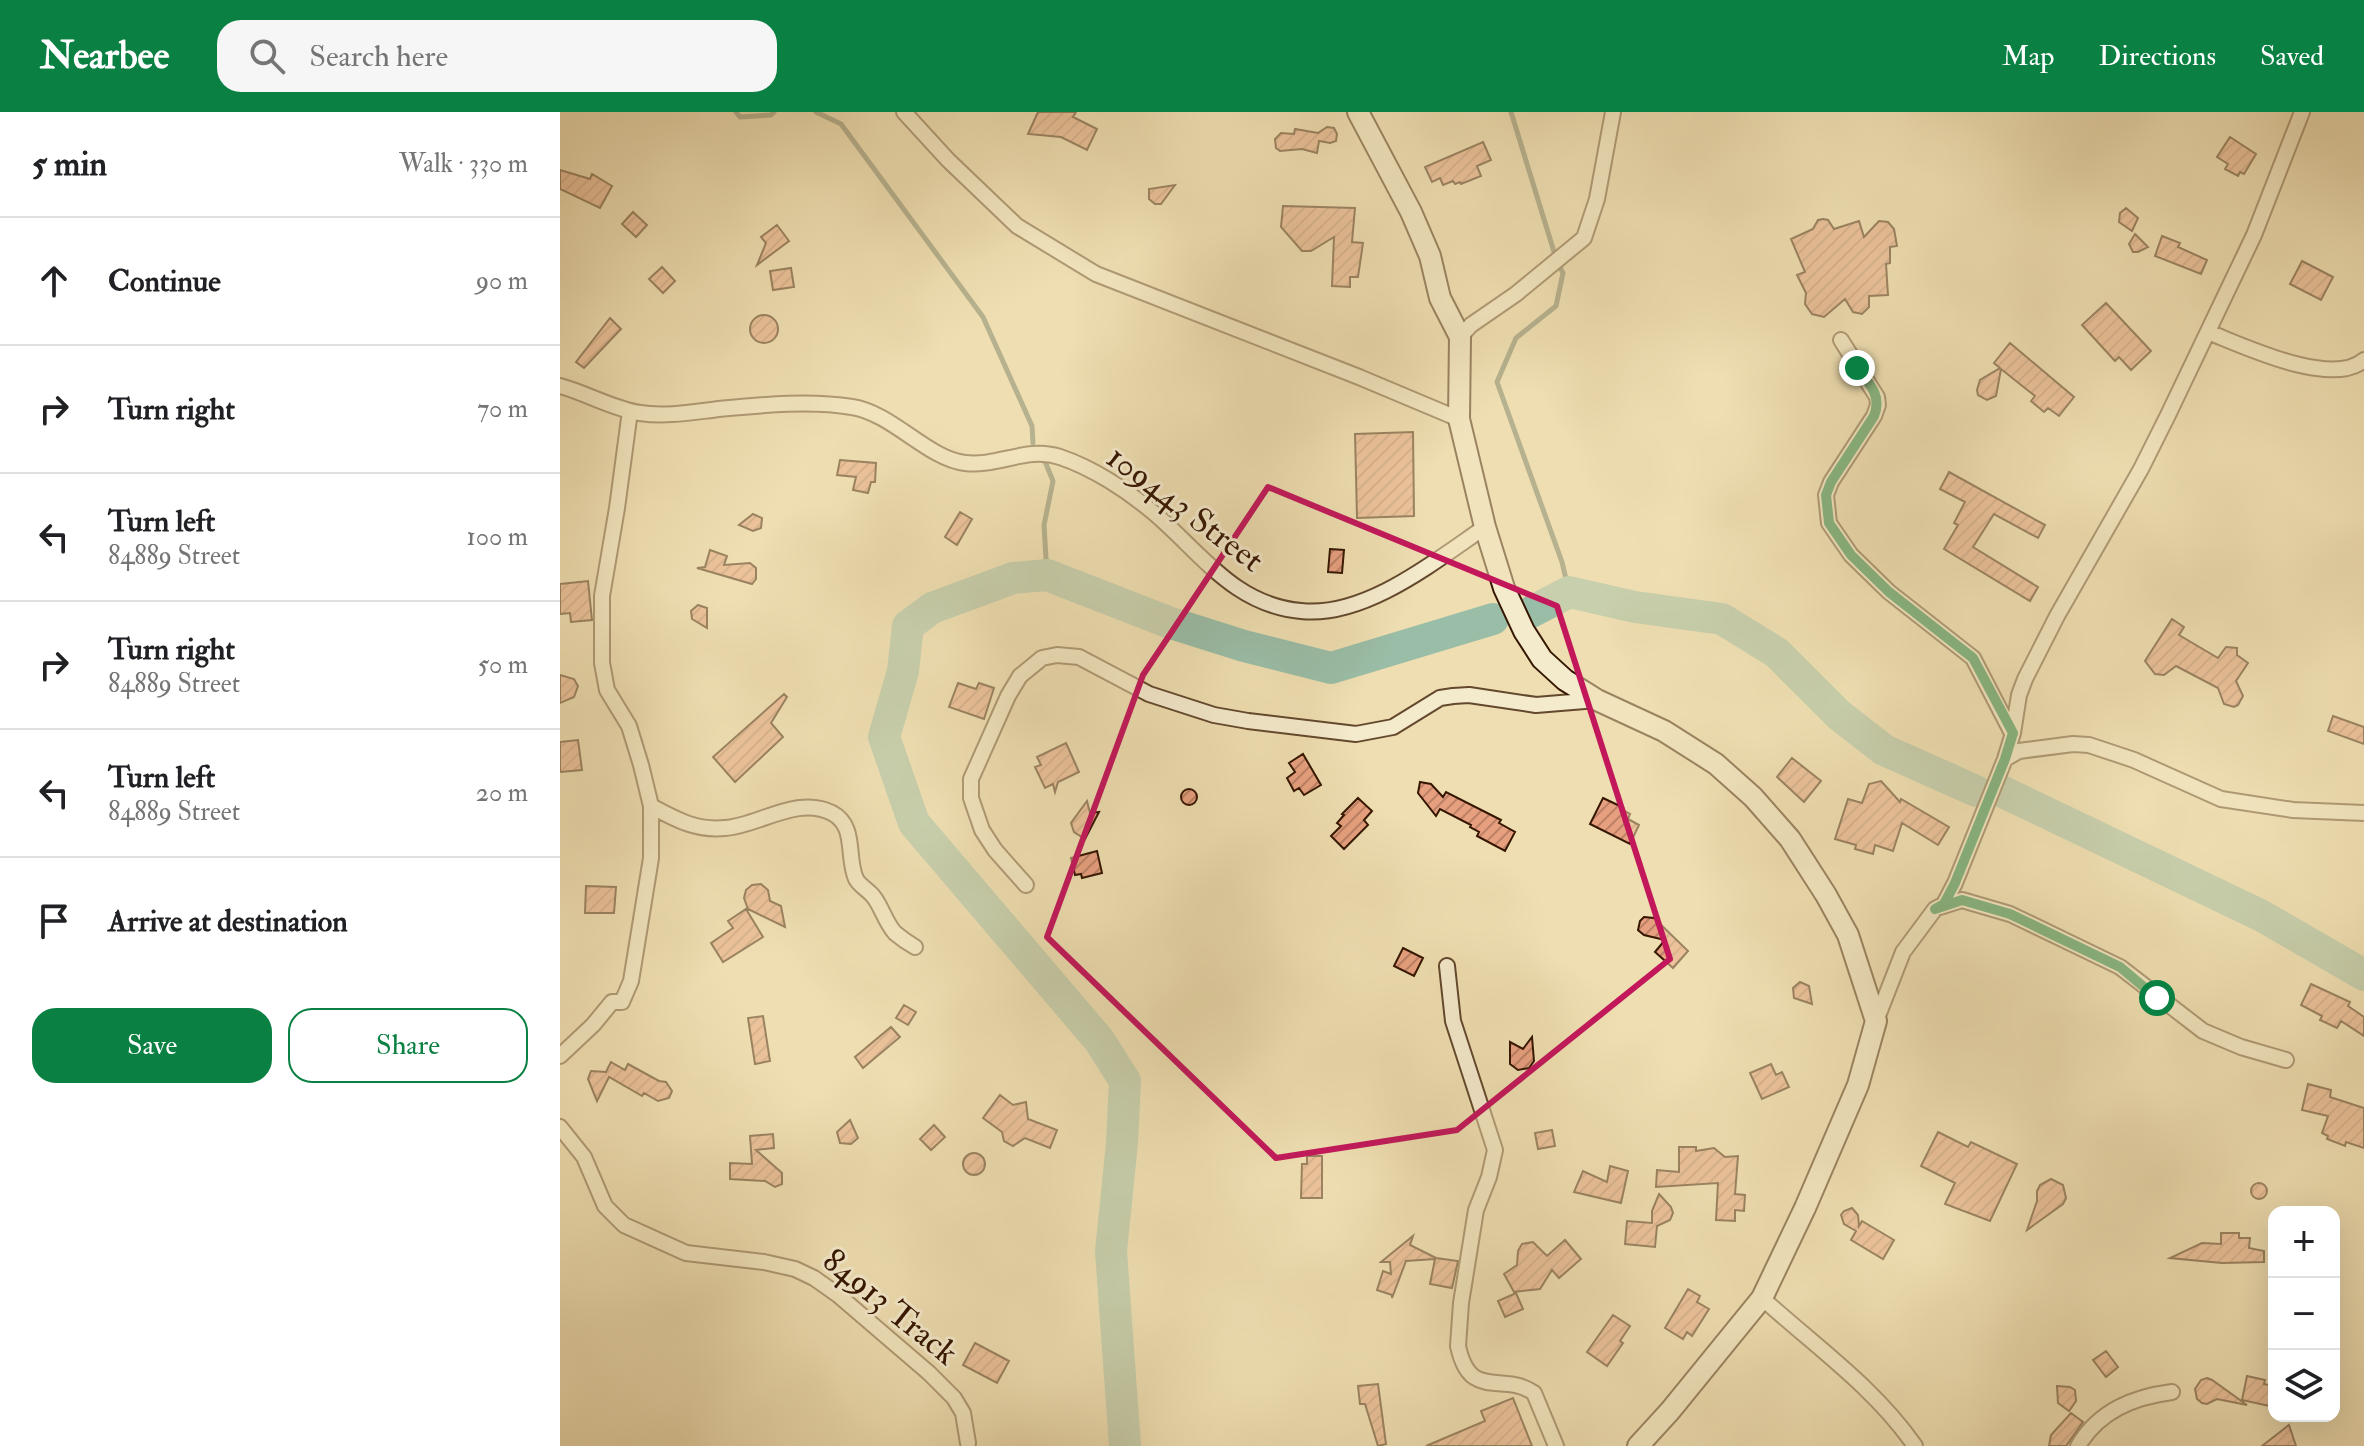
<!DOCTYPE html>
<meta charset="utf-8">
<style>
:root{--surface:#fff;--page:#f6f6f6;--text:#202124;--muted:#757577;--line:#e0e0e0;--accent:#0b8043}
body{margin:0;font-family:"IM FELL Double Pica",serif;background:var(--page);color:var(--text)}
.controls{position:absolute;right:24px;bottom:24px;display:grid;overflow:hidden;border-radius:16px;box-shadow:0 8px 32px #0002}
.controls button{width:72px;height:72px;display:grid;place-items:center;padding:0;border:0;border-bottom:2px solid var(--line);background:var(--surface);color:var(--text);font:40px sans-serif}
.stop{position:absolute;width:24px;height:24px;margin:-18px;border:6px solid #0b8043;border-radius:50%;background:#fff}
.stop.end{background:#0b8043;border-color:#fff;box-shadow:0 2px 8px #0008}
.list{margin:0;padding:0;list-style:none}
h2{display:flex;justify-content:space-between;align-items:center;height:104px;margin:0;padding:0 32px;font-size:34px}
h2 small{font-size:26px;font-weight:400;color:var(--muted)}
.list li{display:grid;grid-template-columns:52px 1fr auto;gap:24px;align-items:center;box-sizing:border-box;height:128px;padding:0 32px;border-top:2px solid var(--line)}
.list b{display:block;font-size:30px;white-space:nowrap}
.list p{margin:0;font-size:26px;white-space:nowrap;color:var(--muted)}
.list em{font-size:26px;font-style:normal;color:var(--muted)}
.actions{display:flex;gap:16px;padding:24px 32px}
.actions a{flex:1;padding:18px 0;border:2px solid var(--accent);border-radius:24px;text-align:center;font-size:28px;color:var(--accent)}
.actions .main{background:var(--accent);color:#fff}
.icon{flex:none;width:44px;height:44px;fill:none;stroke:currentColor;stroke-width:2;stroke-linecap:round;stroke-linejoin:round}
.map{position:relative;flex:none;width:1804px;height:1334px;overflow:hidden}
header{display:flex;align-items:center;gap:48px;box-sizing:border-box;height:112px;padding:0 40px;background:var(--accent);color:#fff}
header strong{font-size:38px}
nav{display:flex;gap:44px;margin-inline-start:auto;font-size:28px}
.search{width:560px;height:72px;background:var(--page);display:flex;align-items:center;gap:20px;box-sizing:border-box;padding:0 28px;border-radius:24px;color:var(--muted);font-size:30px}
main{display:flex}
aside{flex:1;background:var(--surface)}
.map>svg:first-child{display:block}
</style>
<header>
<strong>Nearbee</strong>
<div class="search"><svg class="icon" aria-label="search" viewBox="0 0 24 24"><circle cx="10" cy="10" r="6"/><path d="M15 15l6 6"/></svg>Search here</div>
<nav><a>Map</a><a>Directions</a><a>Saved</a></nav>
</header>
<main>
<aside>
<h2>5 min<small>Walk · 330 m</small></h2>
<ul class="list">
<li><svg class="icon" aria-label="ahead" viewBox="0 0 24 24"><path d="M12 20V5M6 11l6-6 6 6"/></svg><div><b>Continue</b></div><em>90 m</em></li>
<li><svg class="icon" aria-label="right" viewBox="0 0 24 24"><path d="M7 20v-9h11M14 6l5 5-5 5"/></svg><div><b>Turn right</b></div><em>70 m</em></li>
<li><svg class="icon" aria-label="left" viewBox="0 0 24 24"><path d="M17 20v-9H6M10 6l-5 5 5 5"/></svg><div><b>Turn left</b><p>84889 Street</p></div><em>100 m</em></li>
<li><svg class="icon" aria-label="right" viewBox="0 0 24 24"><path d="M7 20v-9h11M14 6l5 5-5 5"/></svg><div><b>Turn right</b><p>84889 Street</p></div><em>50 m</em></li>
<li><svg class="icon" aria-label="left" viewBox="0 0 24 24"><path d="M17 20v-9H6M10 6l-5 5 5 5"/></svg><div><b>Turn left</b><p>84889 Street</p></div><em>20 m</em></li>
<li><svg class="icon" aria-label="arrive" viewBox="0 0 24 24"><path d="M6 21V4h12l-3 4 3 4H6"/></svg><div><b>Arrive at destination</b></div></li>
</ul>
<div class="actions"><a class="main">Save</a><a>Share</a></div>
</aside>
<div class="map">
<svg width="1804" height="1334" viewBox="0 0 1804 1334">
<defs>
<pattern id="building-hatch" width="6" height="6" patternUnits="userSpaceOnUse" patternTransform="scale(2)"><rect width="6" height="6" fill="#e7a07f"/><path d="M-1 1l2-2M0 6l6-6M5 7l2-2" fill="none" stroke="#bc8166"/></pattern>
</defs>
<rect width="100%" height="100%" fill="#eedeb1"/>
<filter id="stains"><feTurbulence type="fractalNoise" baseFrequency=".0025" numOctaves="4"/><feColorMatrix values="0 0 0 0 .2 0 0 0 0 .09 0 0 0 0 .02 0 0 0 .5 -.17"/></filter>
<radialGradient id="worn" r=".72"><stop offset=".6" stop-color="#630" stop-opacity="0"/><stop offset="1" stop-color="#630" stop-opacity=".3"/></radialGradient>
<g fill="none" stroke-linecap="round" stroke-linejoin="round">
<!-- stream -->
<path stroke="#727a65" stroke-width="5" d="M176 0 180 5 211 3 214 0
M256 0 281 12 423 205 472 314 473 331
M951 0 995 143
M998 152 1003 161 996 194 956 226 937 270 1002 450 1009 480
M484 347 493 369 484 413 487 463"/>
<!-- river -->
<path stroke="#9abda7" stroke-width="32" d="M969 501 1009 480 1075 495 1162 507 1217 541 1279 603 1324 638 1416 679
M1441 679 1702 804 1804 863
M565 1334 551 1139 562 1031 565 969 539 928 354 711 324 625 343 559 348 514 372 496 453 466 487 463 608 510 684 534 771 556 933 507"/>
</g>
<!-- building -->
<path fill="url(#building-hatch)" stroke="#351601" stroke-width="2" d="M478 0H516L513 5 537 17 527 38 501 25 468 22Z
M767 15 774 16 777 22 776 29 770 31 759 29 757 41 742 37 720 39 716 36 715 27 721 21 734 22 735 17 758 21Z
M1670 25 1696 42 1684 62 1680 60 1678 64 1665 57 1668 52 1657 45Z
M923 30 931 48 917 54 921 64 901 72 900 70 895 72 893 69 883 73 880 66 872 70 865 55Z
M0 58 30 67 32 62 52 74 40 96 0 77Z
M615 73 601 92H595L589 87V77Z
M723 94 795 96 792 130 803 131 798 165H790V175L772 174 774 125 751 139H742L721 115Z
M1566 96 1578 106 1572 119 1559 110 1560 101Z
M73 100 87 113 76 125 62 112Z
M1263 107 1268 108 1274 117 1299 109 1304 125 1319 109 1328 110 1334 117 1337 134 1330 135V151L1326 152 1328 183 1309 184V195L1302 202 1293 200 1285 187 1264 205 1252 202 1245 192 1246 181 1237 163 1245 160 1231 127 1253 117 1258 108Z
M217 113 229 129 197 153 206 131 201 125Z
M1575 122 1588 135 1578 140H1573L1569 132Z
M1602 124 1620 131 1618 135 1647 148 1641 162 1595 144Z
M1742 149 1773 165 1761 188 1730 172Z
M102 155 115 169 103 181 89 167Z
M231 156 234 175 213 178 210 159Z
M1546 191 1591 239 1571 258 1559 245 1555 249 1522 213Z
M190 217a14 14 0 1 1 28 0a14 14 0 1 1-28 0Z
M50 206 61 217 24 256 16 250Z
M1450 231 1514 285 1499 304 1488 296 1484 300 1471 289 1475 284 1441 257 1436 284 1427 288 1418 283 1417 278 1420 268 1440 256 1434 251Z
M853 320 854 404 797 406 795 322Z
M280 348 316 351 315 370H311L308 381 293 378 296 365 277 363Z
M1389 360 1485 413 1478 426 1434 402 1413 435 1478 475 1470 489 1384 437 1398 413 1394 411 1405 390 1380 377Z
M400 400 412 407 397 433 385 425Z
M193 402 202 406 201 416 193 419 179 413Z
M770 437 784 438 782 461 768 460Z
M150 438 167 444 164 453 190 451 196 456V467L192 472 137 456 145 455Z
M28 469 32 508 11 510 10 501 0 502V472Z
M138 493 147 496V516L132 507 131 499Z
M1612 507 1624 515 1619 523 1658 546 1666 535 1677 536V543L1688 551 1676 569 1683 584 1678 593 1674 595 1664 592 1658 576 1616 554 1604 563 1595 562 1585 549Z
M0 563 14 567 18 574 14 585 0 591Z
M398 571 416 577 419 571 434 576 424 607 389 595Z
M224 582 227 585 211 611 223 625 175 670 153 645Z
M1773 604 1804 615V632L1768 619Z
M18 628 22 658 0 660V630Z
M506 631 519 660 498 670 495 680 493 672 485 676 475 655 481 653 477 645Z
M743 642 761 673 744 683 739 676 734 679 727 666 735 660 729 651Z
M1232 646 1261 669 1244 690 1217 665Z
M1321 669 1340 690 1341 687 1389 715 1378 733 1342 711 1333 739 1315 733 1313 742 1295 737 1296 733 1275 727 1288 687 1302 691 1309 672Z
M860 670 871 672 883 685 886 680 941 708 939 711 955 720 945 739 917 724 919 720 910 715 911 713 880 697 876 704 858 681Z
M621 685a8 8 0 1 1 16 0a8 8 0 1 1-16 0Z
M798 686 812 699 804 708 808 713 784 737 771 724 781 714 777 711 784 703 782 702Z
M1043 686 1062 695 1061 697 1070 702 1068 707 1079 713 1070 732 1030 712Z
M527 689 530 701 539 700 525 727 514 720 511 711Z
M537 739 542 761 522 766 521 762 515 763 511 746Z
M201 772 208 778 210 789 221 794 225 815 188 797 184 786 186 778 192 773Z
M26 774 56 775 54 801H25Z
M186 797 203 825 163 850 151 831 173 816 168 809Z
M1084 805 1094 806 1128 839 1113 856 1095 840 1105 828 1084 823 1078 818 1080 809Z
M843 836 863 846 854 864 834 854Z
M1240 870 1249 874 1252 892 1234 886 1233 876Z
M1751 872 1790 890 1788 894 1804 905V924L1781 909 1777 916 1760 908 1762 904 1741 893Z
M344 893 356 900 348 913 336 906Z
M203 904 210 949 195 952 188 906Z
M331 915 340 925 303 956 295 945Z
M972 925 974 949 969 956 958 958 950 952V930L963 937Z
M51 950 65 958 68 952 99 969 106 970 112 979 109 986 98 989 84 981 82 984 49 965 37 989 28 967 31 959 46 960Z
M1211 952 1216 963 1222 960 1229 975 1202 987 1190 961Z
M1748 972 1771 978 1770 985 1804 996V1036L1786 1030 1785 1034 1767 1027 1768 1024 1762 1021 1768 1004 1742 998Z
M440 983 453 993 466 990 468 1007 497 1018 490 1036 465 1026 453 1034 444 1029 442 1020 423 1006Z
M290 1008 298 1026 291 1032 280 1031 277 1020Z
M374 1013 385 1025 371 1038 360 1027Z
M992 1018 995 1034 978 1037 975 1021Z
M1378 1020 1408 1035 1411 1030 1457 1052 1430 1109 1385 1092 1395 1071 1361 1054Z
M213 1022 214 1036 196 1038 222 1061V1072L215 1075 205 1069 170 1067V1051L192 1052 190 1024Z
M1119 1035H1136V1039L1154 1036 1165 1045 1178 1044 1175 1082 1185 1083 1184 1099 1175 1098V1109L1156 1108 1158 1071 1096 1075 1097 1058 1119 1060Z
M403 1052a11 11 0 1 1 22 0a11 11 0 1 1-22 0Z
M747 1044H762V1086H741L742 1052H747Z
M1050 1054 1068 1059 1061 1091 1014 1080 1023 1059 1047 1070Z
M1491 1067 1503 1073 1506 1086 1503 1092 1467 1118 1477 1089V1079L1480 1073Z
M1691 1079a8 8 0 1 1 16 0a8 8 0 1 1-16 0Z
M1099 1082 1111 1095 1113 1101 1110 1108 1097 1114 1095 1135 1065 1132 1067 1109 1092 1111V1099Z
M1292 1096 1298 1103 1299 1114 1302 1109 1334 1128 1323 1147 1291 1128 1296 1119 1284 1112 1281 1103 1284 1099Z
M1661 1121H1679V1126H1690L1689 1136 1704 1139V1150L1662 1151 1610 1146 1642 1131 1661 1132Z
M853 1124 850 1133 876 1146 898 1149 892 1176 870 1172 875 1147 846 1149 832 1186V1183L817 1178 823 1159 831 1162 830 1150H821Z
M1005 1128 1021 1147 999 1166 992 1158 980 1177 954 1180 944 1162 957 1153 958 1139 962 1132 973 1130 987 1144Z
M1128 1177 1140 1184 1137 1190 1149 1197 1132 1224 1127 1220 1123 1227 1105 1216Z
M956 1181 963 1197 945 1205 938 1189Z
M1053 1203 1070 1214 1060 1229 1063 1231 1047 1254 1027 1240Z
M415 1231 449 1249 437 1271 403 1253Z
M1546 1239 1558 1255 1546 1265 1533 1248Z
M1687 1264 1705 1268 1704 1272 1714 1274V1295L1682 1288Z
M1647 1266 1652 1268 1687 1293 1657 1287 1647 1292 1642 1291 1637 1287 1635 1277 1641 1268Z
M818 1272 826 1332 818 1334 805 1292H800L798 1274Z
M1497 1274 1510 1275 1515 1278 1516 1289 1509 1299 1498 1291Z
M953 1286 972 1334H866L925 1309 921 1299Z
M1511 1301 1523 1310 1506 1334H1489L1491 1323Z
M1729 1313 1736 1334H1702Z"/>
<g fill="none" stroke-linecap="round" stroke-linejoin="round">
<defs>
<path id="street" d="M344 0 388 48 457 114 536 162 799 265 899 307
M1648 220C1684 234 1771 276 1804 248
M900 225 911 213 956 182 1024 126 1037 87 1053 0
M1281 228 1317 285 1318 293 1314 304 1271 370 1266 383 1269 411 1291 443 1329 480 1413 546 1452 621
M0 274C26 281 53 297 80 301 106 305 133 300 159 297 201 293 249 288 292 295 332 301 368 347 405 351 438 355 467 334 500 345 533 356 568 379 594 401 641 441 674 493 741 499 805 506 875 449 925 415
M1445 647 1459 639 1513 632 1529 633 1574 648 1661 687 1733 698 1804 701
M91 694C115 707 136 719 165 716 198 714 238 683 272 701 297 714 286 745 296 767 300 774 308 778 313 784 322 795 325 810 335 821 341 826 348 831 355 835
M466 773 435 738 422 718 411 686V667L448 584 460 564 482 546 497 543 519 545 589 582 654 603 688 609 796 622 833 615 880 586 893 584 909 583 976 593 1037 588
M1380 795 1402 788 1450 802 1560 855 1643 919 1681 935 1726 948
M887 854 893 909 935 1038 929 1065 916 1098 901 1191 898 1234C910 1290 942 1259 974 1281L996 1334
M1316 909 1343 840 1375 797 1384 792 1395 771 1445 647 1453 621 1459 583 1465 567 1497 504 1581 357 1608 303 1694 123 1742 0
M0 944 33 913 52 890H62L71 869 91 746V694L81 653 69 614 47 578 42 551V484L57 396 70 299
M0 1015 24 1045 45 1094 64 1113 126 1141 204 1150 235 1157 254 1166 278 1183 369 1261 394 1286 403 1301 408 1331
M1202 1186C1255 1234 1314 1275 1355 1334
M1518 1334C1539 1299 1573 1285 1612 1280"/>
<path id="secondary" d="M798 0 851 100 870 144 880 186 900 225 899 307 925 415 944 476 964 519 982 547 1005 568 1037 588 1104 619 1156 652 1193 685 1230 727 1266 783 1288 823 1316 909 1298 973 1245 1096 1202 1186 1110 1299 1078 1334"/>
</defs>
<!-- street casing -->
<use href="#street" stroke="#63482d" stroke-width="18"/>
<!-- secondary casing -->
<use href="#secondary" stroke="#351601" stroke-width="24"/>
<!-- street -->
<use href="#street" stroke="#f4eacc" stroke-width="14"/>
<!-- secondary -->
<use href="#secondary" stroke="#f4eacc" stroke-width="20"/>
</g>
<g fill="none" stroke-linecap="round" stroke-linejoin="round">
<!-- route -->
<path stroke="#0b8043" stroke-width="10" d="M1297 256C1310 272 1322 284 1314 304L1271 370 1266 383 1269 411 1291 443 1329 480 1413 546 1453 621 1445 647 1395 771 1384 792 1375 797 1402 788 1450 802 1560 855 1597 886"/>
</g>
<!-- marked area -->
<path d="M0 0H1804V1334H0ZM708 375 997 494 1110 847 897 1018 716 1046 487 825 583 563Z" fill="#eedeb1" fill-opacity=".55" fill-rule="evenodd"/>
<path fill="none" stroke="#c2185b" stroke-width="6" stroke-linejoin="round" d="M708 375 997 494 1110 847 897 1018 716 1046 487 825 583 563Z"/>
<g text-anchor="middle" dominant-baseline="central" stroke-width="6" stroke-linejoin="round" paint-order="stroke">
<!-- street labels -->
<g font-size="34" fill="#351601" stroke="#f4eacc">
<text transform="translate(625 397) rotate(37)">109443 Street</text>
<text transform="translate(330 1195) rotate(39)">84913 Track</text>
</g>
</g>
<rect width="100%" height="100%" filter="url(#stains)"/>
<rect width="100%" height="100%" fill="url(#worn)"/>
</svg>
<div class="controls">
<button>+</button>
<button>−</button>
<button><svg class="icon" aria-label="layers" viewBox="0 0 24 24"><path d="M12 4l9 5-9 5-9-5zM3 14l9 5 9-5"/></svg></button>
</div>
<div class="stop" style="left:1597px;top:886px"></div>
<div class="stop end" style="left:1297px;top:256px"></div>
</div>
</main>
